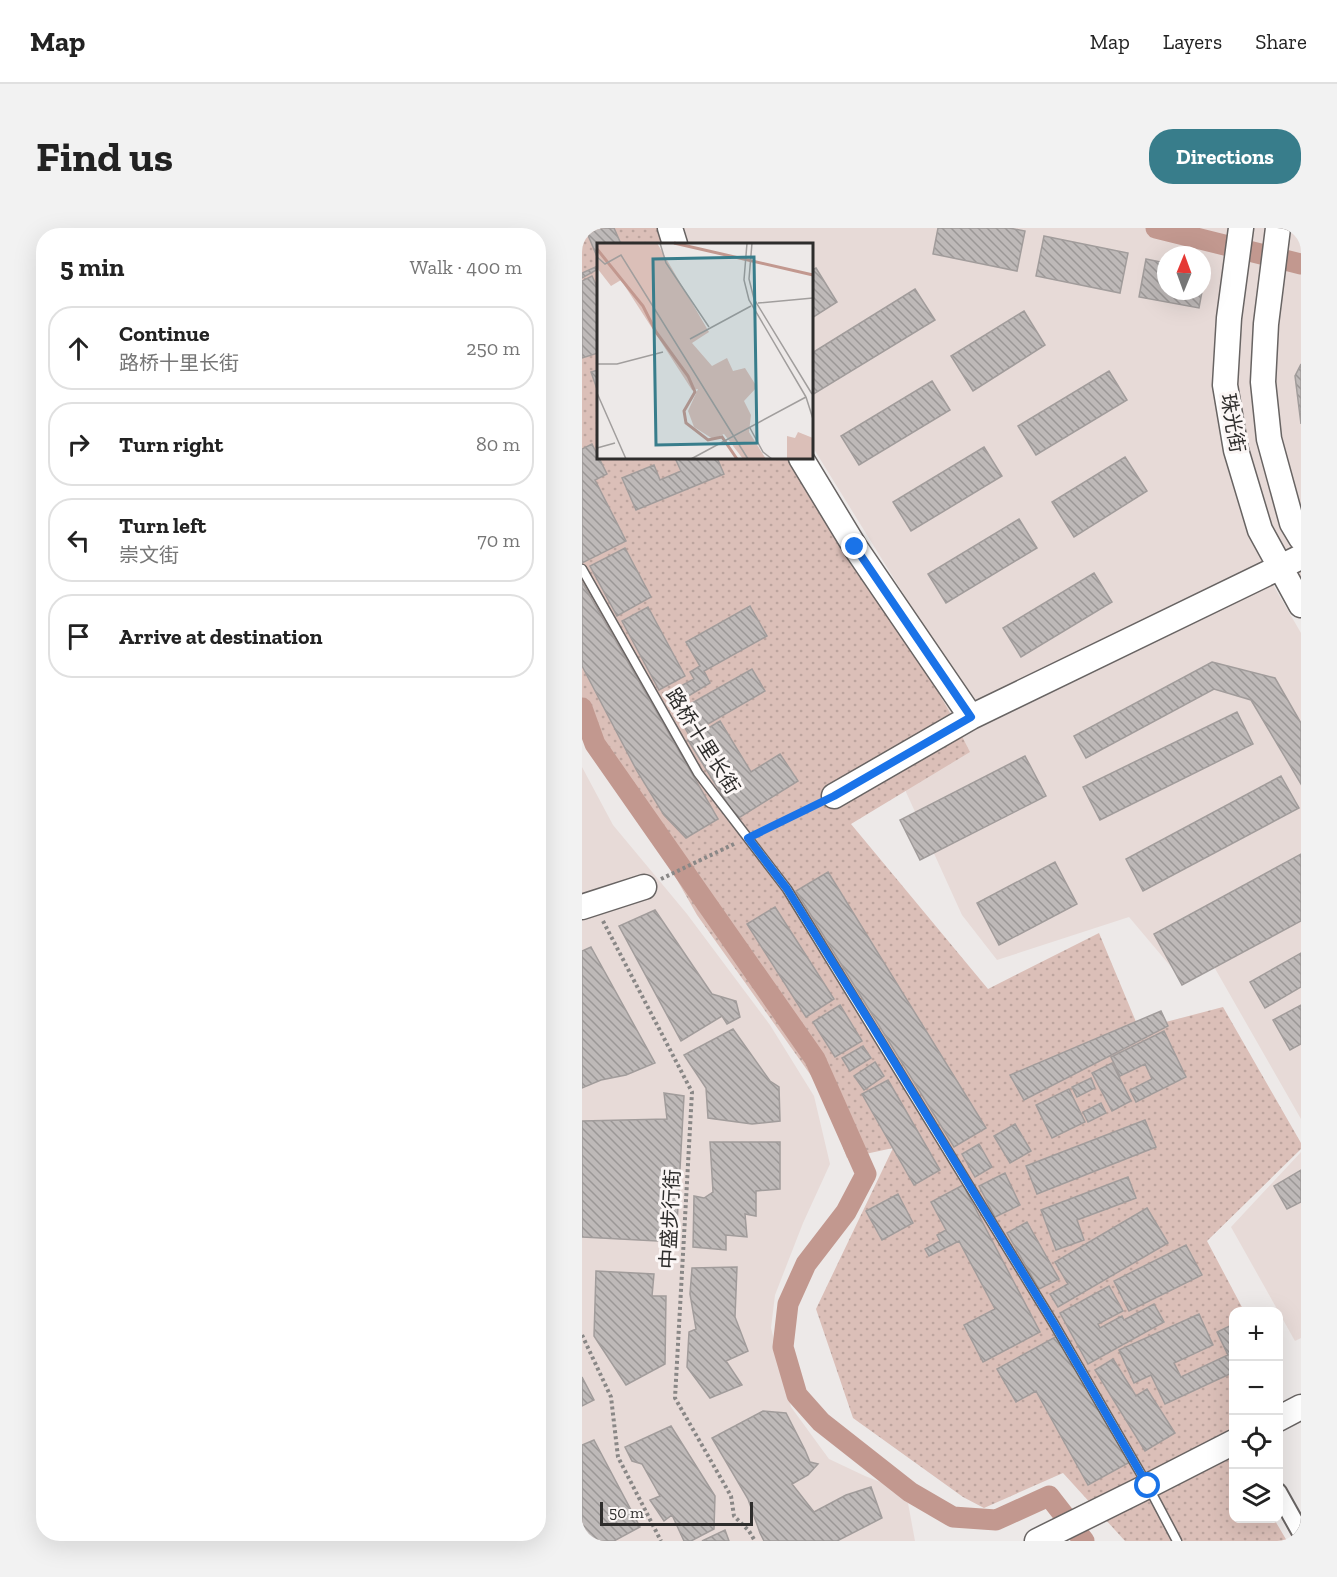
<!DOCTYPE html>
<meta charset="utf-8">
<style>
:root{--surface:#fff;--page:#f2f2f2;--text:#222;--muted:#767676;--line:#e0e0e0;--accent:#387d8b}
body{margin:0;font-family:"Zilla Slab","Noto Sans SC",serif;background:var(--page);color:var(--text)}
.controls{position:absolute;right:18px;bottom:18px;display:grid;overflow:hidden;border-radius:12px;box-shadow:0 6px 24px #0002}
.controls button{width:54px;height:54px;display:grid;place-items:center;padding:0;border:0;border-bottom:2px solid var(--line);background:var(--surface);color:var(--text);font:30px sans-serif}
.compass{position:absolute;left:575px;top:18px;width:54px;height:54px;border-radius:50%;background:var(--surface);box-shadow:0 6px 24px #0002;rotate:1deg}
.scale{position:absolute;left:18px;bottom:15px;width:153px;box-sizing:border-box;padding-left:6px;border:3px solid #2e2d2c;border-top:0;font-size:16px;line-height:21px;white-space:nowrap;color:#2e2d2c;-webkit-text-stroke:4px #fbf6f5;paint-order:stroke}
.stop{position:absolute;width:18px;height:18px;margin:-14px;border:4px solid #1a73e8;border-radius:50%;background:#fff}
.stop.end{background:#1a73e8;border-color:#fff;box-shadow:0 2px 6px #0008}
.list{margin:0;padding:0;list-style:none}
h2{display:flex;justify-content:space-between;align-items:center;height:78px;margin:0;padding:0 24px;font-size:26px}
h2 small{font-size:20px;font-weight:400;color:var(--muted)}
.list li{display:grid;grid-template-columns:39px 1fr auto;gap:18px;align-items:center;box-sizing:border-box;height:84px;margin:0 12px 12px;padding:0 12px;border:2px solid var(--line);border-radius:24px}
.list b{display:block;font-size:22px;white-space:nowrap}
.list p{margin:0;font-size:20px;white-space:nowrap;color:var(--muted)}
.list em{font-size:20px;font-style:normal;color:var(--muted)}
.icon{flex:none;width:33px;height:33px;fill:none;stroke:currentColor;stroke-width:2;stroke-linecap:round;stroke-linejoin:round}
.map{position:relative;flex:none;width:719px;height:1313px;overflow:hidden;border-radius:24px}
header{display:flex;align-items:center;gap:36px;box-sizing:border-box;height:84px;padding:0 30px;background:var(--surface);border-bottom:2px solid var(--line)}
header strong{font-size:28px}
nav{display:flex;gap:33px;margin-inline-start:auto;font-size:21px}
.intro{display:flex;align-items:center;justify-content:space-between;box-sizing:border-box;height:144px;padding:0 36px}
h1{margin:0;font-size:42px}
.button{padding:15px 27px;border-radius:24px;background:var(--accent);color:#fff;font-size:21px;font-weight:700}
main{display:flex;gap:36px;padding:0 36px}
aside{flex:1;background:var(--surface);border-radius:24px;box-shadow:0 6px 24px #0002}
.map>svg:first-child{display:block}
</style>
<header>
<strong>Map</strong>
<nav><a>Map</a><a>Layers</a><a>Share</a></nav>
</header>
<div class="intro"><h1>Find us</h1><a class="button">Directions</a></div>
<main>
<aside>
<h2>5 min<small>Walk · 400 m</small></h2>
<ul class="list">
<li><svg class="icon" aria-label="ahead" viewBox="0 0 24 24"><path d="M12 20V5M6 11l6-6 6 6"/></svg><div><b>Continue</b><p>路桥十里长街</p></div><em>250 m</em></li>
<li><svg class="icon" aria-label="right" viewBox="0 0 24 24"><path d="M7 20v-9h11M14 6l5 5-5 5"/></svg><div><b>Turn right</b></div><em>80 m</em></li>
<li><svg class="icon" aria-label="left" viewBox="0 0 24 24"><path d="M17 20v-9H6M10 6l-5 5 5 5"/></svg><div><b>Turn left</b><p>崇文街</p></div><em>70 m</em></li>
<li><svg class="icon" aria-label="arrive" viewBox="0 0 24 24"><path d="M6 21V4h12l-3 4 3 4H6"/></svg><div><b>Arrive at destination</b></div></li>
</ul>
</aside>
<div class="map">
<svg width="719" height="1313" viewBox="0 0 719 1313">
<defs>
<pattern id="park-dots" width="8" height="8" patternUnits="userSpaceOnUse" patternTransform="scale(1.5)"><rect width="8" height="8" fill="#dbbfb8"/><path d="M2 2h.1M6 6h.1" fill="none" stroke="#bca49e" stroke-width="1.8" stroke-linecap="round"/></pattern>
<pattern id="building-back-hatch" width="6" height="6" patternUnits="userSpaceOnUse" patternTransform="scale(1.5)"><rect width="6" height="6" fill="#beb9b8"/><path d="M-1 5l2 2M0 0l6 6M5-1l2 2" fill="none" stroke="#9b9796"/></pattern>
</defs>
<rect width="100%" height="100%" fill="#ede9e8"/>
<!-- built -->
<path fill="#e7dad7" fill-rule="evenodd" d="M100 0H719V348L690 355 719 405V891L631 737 601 753 547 689 415 732 380 687 324 564 328 515 361 430 230 218V16H105ZM584 27H620V63H584Z
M0 539 31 597 105 686 188 797 232 868 248 936 221 995 193 1067 189 1100 209 1179 247 1231 283 1248 306 1257 326 1275 333 1313H0Z
M719 924V1110L713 1113 649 999Z"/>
<!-- park -->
<path fill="url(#park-dots)" d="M0 0H95L104 16H16V230H224L368 485 388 524 269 596 406 761 517 705 557 801 641 779 719 915V921L625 1013 662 1083 652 1084V1290L692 1291 705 1313H543L481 1245 402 1280 381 1269 271 1190 234 1081 311 920 265 930 240 863 115 687 0 484Z"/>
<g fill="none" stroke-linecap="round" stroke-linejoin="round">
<!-- canal -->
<path stroke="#c2988f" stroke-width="21" d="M574 0 719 36
M0 480 13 516 233 831 284 946 264 984 224 1036 206 1076 201 1119 215 1167 239 1194 328 1264 371 1289 414 1292 467 1268 502 1313"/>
</g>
<!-- building -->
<path fill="url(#building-back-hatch)" stroke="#a19c9b" stroke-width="1.5" d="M3 0H32L39 16H16V31Z
M356 0H427L443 3 435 43 351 26Z
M462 8 546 25 538 65 454 48Z
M564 31 584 35V63H620V41L624 42 617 80 557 69Z
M16 38V41L0 50V45Z
M234 40 255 74 230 90V42Z
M10 48 16 61V125L0 130V53Z
M333 61 353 92 230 167V125Z
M442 83 463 117 391 163 369 128Z
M719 136V196L713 148Z
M16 142V164L9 144Z
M527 143 545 172 454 227 436 198Z
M350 153 368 182 277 237 259 208Z
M10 216 25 246 13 252 44 313 0 335V221Z
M402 219 420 248 329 303 311 274Z
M543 229 565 263 492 309 470 274Z
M93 230H135L142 246 54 282 40 250 72 237 78 252 99 243Z
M437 291 455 320 364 375 346 346Z
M43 320 69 369 35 388 8 338Z
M512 345 530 374 439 429 421 400Z
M0 354 136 591 104 610 82 587 55 543 0 438Z
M168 378 185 408 122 443 128 455 98 473 103 479 170 441 183 463 107 507 84 466 112 451 108 444 118 438 104 414Z
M66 379 103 448 77 462 40 393Z
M630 434 693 450 719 495V556L669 472 632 461 504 530 492 508Z
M655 484 671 516 518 592 501 559Z
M138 493 169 544 198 526 216 553 155 591 106 512Z
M443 528 464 568 338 632 318 592Z
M699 548 717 580 561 663 544 631Z
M719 626V693L600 757 572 706Z
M473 634 495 676 417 717 395 675Z
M246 644 404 900 372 919 214 663Z
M193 679 252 771 224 789 165 696Z
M73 682 130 766 154 773 158 789 145 796 140 788 99 813 37 698Z
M9 719 73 835 44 847 19 852 0 860V723Z
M719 725V759L683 780 668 754Z
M258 777 280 813 253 829 231 794Z
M719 777V816L708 822 691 792Z
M579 783 586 798 442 872 428 847Z
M151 801 188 853 197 859 198 893 170 896 126 890 124 860 102 827Z
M582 803 604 849 554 874 548 862 570 851 563 836 538 848 529 829Z
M281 818 289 830 268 843 260 830Z
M293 834 302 848 282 862 272 848Z
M530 835 549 873 530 883 510 845Z
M509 850 513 860 495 869 490 859Z
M306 852 358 942 332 957 280 866Z
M487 861 503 894 470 910 454 877Z
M82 865 102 868 94 1014 0 1009V893L85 891Z
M519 875 524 885 506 894 501 884Z
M563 892 574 919 455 966 444 938Z
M433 896 449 923 428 935 412 908Z
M128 914H198V961L174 963V988L163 986 165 1009 144 1007V1022L111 1019 112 968 122 970 131 964Z
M397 916 410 939 393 949 380 926Z
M719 942V974L705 981 692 958Z
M423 945 438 977 413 989 397 958Z
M546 949 554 970 495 992 502 1012 474 1022 459 982Z
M381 957 458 1104 401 1134 382 1097 413 1081 377 1013 347 1028 343 1021 358 1013 355 1007 364 1002 349 974Z
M316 966 331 995 300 1012 284 983Z
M565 980 586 1015 476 1079 468 1066 486 1056 473 1034Z
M445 994 477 1051 457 1061 425 1005Z
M604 1017 620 1047 547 1083 532 1053Z
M155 1039 153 1089 166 1123 144 1133 160 1157 128 1170 105 1139 107 1104 114 1101 108 1066 110 1040Z
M14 1043 72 1046 70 1068H84L83 1136 44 1157 12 1108Z
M527 1058 541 1083 516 1096 518 1100 540 1088 542 1092 572 1076 582 1094 506 1136 478 1085Z
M617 1086 631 1117 592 1135 599 1149 646 1127 635 1104 652 1096V1144L583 1176 569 1147 552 1155 537 1122Z
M477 1107 548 1234 506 1257 454 1163 434 1174 415 1141Z
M531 1131 554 1168 565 1161 593 1205 563 1223 513 1142Z
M0 1149 12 1172 0 1178Z
M181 1183 204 1185 223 1222 228 1234 236 1236 226 1247 210 1256 232 1284 264 1267 289 1259 300 1290 255 1313H182L178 1305 166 1271 130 1210Z
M89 1198 133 1268 132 1301 109 1313H102L90 1287 82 1293 68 1272 78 1268 60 1236 50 1233 43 1219Z
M12 1212 58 1299 32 1313H0V1217Z
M143 1302 147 1313H120Z"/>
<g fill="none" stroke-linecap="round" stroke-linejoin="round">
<defs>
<path id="lane" d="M0 341 116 545 205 661 472 1096 566 1258 595 1313"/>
<path id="street" d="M696 1264 719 1305"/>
<path id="secondary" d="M88 0 93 16
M659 0 647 90 643 157 654 222 678 302 719 377
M696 0 684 96 681 154 687 211 710 295 719 310
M219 230 273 319 389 489
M252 568 389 489 719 329
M0 679 62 659
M696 1191 719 1179
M455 1313 566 1258 652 1214"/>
</defs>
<!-- lane casing -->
<use href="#lane" stroke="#686463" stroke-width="11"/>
<!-- street casing -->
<use href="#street" stroke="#686463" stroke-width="20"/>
<!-- secondary casing -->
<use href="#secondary" stroke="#686463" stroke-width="27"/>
<!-- path -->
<path stroke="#898786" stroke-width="4" stroke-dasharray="3 3" stroke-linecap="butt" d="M177 604 235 576
M79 651 154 615
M21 693 110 864 93 1170 149 1268 152 1288 167 1303 173 1313
M0 1107 29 1169 36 1229 79 1313"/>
<!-- lane -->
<use href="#lane" stroke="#fff" stroke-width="8"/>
<!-- street -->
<use href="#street" stroke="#fff" stroke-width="16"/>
<!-- secondary -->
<use href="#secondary" stroke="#fff" stroke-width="24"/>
</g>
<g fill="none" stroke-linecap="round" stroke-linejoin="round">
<!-- route -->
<path stroke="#1a73e8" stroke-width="8" d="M273 319 389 489 252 568 166 610 205 661 289 796 472 1096 566 1258"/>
</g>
<g text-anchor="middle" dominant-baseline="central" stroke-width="6" stroke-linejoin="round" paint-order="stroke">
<!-- street labels -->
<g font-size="20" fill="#2e2d2c" stroke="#fbf6f5">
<text transform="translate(651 195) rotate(80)">珠光街</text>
<text transform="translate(121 513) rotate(58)">路桥十里长街</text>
<text transform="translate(88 991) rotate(-87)">中盛步行街</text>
</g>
</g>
<!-- overview -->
<g transform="translate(15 15)">
<rect width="216" height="216" fill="#ede9e8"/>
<path d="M0 0H60L112 89 95 100 115 123 130 115 136 128 148 125 160 144 147 158 154 172 152 189 169 216H146L127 191 116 196 97 184 91 168 101 146 95 147 24 37 14 43 0 25ZM201 189 216 195V216H190V193L198 195Z" fill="#dbbfb8"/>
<path fill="none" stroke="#c2988f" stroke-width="3" d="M77 0 216 32M0 6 46 63 59 89 91 133 98 149 87 168 89 180 111 197 125 194 140 216"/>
<path fill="none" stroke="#a19e9d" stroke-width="1.5" d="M63 0 69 20 112 84M150 0 147 37 152 57 209 154M155 0 152 36 157 56 215 151M0 14 8 21 24 12 151 216M161 60 216 55M93 96 154 63M0 121H20L66 109M0 150 29 216M209 154 216 176M153 185 166 209 175 216M0 205 18 200M94 216 209 154"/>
<path fill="#387d8b" fill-opacity="0.15" stroke="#387d8b" stroke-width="3" d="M157 14 160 200 59 202 56 16Z"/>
<rect width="216" height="216" fill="none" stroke="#2e2d2c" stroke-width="3"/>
</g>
</svg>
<div class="controls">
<button>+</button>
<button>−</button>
<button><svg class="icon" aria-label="locate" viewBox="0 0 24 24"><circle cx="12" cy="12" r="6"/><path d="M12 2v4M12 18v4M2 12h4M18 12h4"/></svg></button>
<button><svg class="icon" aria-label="layers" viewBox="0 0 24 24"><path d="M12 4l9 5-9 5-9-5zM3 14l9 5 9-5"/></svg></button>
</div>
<svg class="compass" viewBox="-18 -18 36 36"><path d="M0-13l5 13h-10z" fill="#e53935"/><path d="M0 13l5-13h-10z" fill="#767676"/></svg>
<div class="scale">50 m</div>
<div class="stop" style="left:566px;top:1258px"></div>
<div class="stop end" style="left:273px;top:319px"></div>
</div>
</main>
